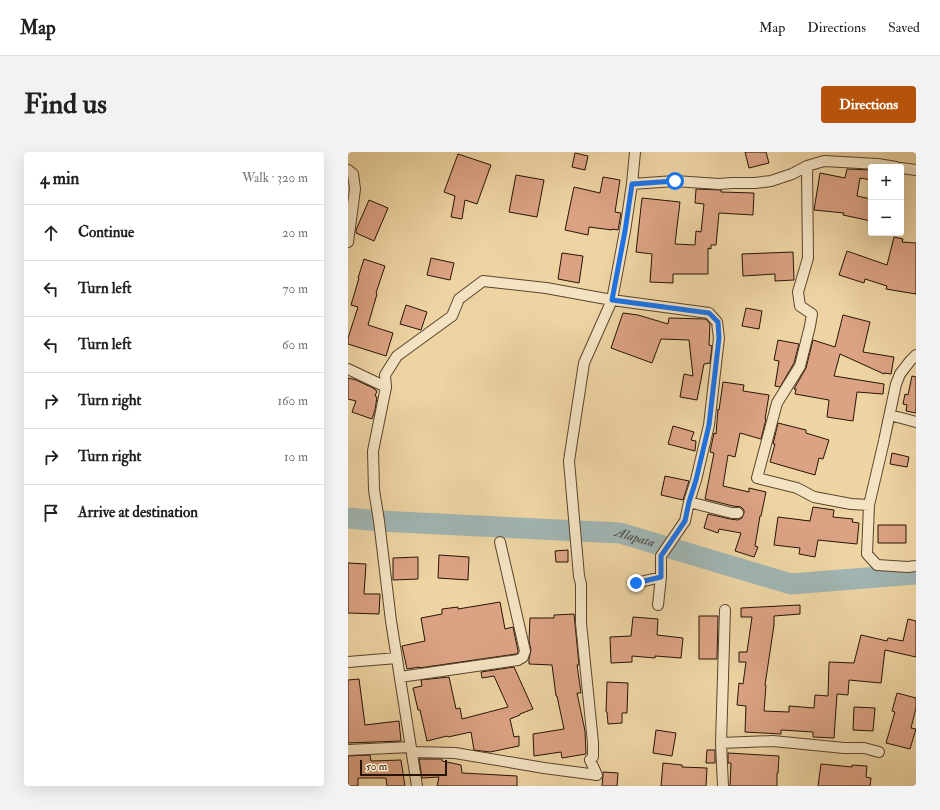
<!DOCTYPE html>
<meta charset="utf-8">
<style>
:root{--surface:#fff;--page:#f2f2f2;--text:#222;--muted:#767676;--line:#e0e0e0;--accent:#b45309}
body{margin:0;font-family:"IM FELL Double Pica",serif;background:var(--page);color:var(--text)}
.controls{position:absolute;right:12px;top:12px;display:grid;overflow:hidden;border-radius:4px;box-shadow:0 4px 16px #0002}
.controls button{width:36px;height:36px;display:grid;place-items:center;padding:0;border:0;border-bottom:1px solid var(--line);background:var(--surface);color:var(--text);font:20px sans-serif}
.scale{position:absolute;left:12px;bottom:10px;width:87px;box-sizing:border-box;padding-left:4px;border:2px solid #271405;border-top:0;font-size:11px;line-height:14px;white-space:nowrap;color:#271405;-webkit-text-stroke:3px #f4e3c3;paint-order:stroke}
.stop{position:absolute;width:12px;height:12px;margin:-9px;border:3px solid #1a73e8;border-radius:50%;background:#fff}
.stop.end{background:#1a73e8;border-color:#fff;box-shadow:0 1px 4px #0008}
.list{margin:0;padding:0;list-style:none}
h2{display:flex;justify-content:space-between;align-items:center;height:52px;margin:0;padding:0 16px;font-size:17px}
h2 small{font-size:13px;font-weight:400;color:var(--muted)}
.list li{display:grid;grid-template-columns:26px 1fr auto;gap:12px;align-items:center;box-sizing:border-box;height:56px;padding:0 16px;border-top:1px solid var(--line)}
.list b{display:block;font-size:15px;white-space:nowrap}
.list em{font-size:13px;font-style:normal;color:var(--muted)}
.icon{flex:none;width:22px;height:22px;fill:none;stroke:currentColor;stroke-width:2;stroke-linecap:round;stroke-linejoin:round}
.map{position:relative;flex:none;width:568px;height:634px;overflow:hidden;border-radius:4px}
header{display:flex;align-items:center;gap:24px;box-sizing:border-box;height:56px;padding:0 20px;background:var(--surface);border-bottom:1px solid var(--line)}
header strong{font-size:19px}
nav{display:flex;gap:22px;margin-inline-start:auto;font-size:14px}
.intro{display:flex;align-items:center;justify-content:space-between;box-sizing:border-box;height:96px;padding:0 24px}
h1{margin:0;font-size:28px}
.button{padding:10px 18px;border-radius:4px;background:var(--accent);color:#fff;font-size:14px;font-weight:700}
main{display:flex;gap:24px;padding:0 24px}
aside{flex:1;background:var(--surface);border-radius:4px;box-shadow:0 4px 16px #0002}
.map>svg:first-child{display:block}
</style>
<header>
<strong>Map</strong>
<nav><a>Map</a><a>Directions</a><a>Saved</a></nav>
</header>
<div class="intro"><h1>Find us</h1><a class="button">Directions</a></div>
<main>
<aside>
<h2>4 min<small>Walk · 320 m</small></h2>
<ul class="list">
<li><svg class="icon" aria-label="ahead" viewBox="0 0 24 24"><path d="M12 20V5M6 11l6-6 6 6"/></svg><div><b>Continue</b></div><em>20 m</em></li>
<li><svg class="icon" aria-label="left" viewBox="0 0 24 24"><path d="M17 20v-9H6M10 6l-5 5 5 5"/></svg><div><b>Turn left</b></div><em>70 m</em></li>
<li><svg class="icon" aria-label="left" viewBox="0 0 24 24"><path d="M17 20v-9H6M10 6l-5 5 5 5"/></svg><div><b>Turn left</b></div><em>60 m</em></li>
<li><svg class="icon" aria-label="right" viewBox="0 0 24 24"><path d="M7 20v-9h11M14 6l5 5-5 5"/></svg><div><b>Turn right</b></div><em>160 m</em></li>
<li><svg class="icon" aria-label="right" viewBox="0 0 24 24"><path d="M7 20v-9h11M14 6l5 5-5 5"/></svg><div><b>Turn right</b></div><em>10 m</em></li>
<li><svg class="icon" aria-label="arrive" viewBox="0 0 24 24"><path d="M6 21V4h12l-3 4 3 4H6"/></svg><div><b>Arrive at destination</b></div></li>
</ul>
</aside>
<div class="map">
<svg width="568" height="634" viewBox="0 0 568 634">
<rect width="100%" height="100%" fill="#eed4a3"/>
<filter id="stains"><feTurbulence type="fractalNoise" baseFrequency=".005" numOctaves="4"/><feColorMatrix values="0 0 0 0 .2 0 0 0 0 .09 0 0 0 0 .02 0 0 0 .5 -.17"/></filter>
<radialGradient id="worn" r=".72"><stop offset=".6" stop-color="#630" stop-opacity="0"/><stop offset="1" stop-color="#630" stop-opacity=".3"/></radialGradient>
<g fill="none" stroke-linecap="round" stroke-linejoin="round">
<!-- river -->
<path stroke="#a0b5b3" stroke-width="21" id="s1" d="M0 366 31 369 272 381 443 432 568 422"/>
</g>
<!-- building -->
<path fill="#dba283" stroke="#271405" d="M397 0H418L421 11 401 16Z
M227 1 240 4 237 18 224 15Z
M110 2 143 13 129 52 117 48 114 67 103 65 107 44 96 40Z
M499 17 523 18V28L512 26 509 44 523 47V69L495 63 496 61 466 58 472 21 497 26Z
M168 23 196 28 189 65 161 60Z
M255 25 272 28 267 60 273 61 270 78 264 77V78L241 75 240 83 217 78 226 35 252 41Z
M348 37 373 38V40L406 41 405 63 371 61 368 93H363V97L360 96V122H325V131L302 130 304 102 288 100 294 46 332 50 327 92 347 93 348 79 353 80 356 52 347 51Z
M21 48 40 56 26 89 8 81V78Z
M546 85 555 87 554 90 568 91V142L538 137 539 134 517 127 516 131 491 123 499 99 539 113Z
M445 100 446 128 427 129V122L395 124 394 102Z
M214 101 235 104 231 131 210 127Z
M83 106 106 111 102 128 79 123Z
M16 107 37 114 28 141 29 142 20 173 45 181 38 204 0 192V186L10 155 3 153 11 126H10Z
M58 153 79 160 73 178 52 172Z
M398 156 414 159 411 177 394 174Z
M275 161 290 163 320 172 321 166 358 167 362 172 361 193 364 194 362 211 356 212 349 248 332 245 336 222 345 224 341 188 313 187 304 211 263 196Z
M495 163 522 170 515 200 546 205 543 222 536 221V222L492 202 486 224 536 232 535 242 509 240 505 269 479 265 481 248 447 242 448 237H446L458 216 465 188 487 195Z
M430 188 451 192 446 211 432 235 427 234 431 209 426 208Z
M564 224 568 225V261L558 259 559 253 555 252 557 242 560 243Z
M0 226 8 228 27 237V238L29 239 27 244 29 245 27 258 24 267 4 260 8 249 0 247Z
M375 230 396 233 395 239 421 243 417 267H418L413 287 392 281 387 305 380 303 375 334 401 340V336L418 340 413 364H412L407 394 410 395 406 405 387 399 393 381 371 377 370 381 356 376 360 362 382 367 390 368 394 366 396 361V358L393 355 385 354 357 347 366 301 362 300 366 281 368 282 370 257 371 258Z
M430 271 458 278V281L481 288 475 307 471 306 467 323 422 310 427 292H425Z
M325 274 346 280 343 288 348 289 347 299 320 292Z
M544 301 561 305 559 315 542 312Z
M317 324 341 329 335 348 313 343Z
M465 355 486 358 485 365 505 367 504 370 511 371 509 392 470 388 467 405 451 402 452 396 426 393 430 365 462 369Z
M530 373H558V391H530Z
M220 398V410H208L207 399Z
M91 403 121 405 120 428 90 426Z
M70 405V427L45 428V406Z
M0 411 18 412 16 442H32L31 462 0 461Z
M152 450 157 477 165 475 170 499V501L168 502 71 516V515L59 517 54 494 77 489 73 466 94 462V457L110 455V457Z
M452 453V462L426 464V473L417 533H418L416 559 441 560V554L466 556 467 543 480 544 481 510 506 511 513 483 539 489 540 486 555 489 560 467 568 469V505L537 498 533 531 501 528 500 543 489 542 486 586 465 585V580L433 578V582L397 580 398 554 389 553 391 531 395 532 398 510H391V500H399L404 465H393V456Z
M226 462 227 472 231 513H229L233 541H229L237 579 238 602 214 606 213 600 186 604 185 582 216 577 209 544H208L204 513 181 512V507L183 498 181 489 182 466H206V463Z
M351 464H370L369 507H351Z
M285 465 310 467 309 483 335 486 333 506 307 504V506L284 504V510L263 511 262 485 283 484Z
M166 515 185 557 172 562V563L162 567 166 585 171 584V594L142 600 126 598 123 580 100 585 99 584 79 589 72 558H70L65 536 74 534 73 528 101 525 108 557 112 556 114 567 160 555 146 524 134 526 133 520Z
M11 527 17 573 51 569 53 589 0 591V528Z
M259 530 280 531 279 561H274V571L260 572 259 560H258Z
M549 541 568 546V556L563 576 568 577 562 597 538 591 547 560 544 559Z
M506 555 527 556 525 579 505 578Z
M308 578 328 581 324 604 305 601Z
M359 598H367V611H358Z
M380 601 431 604 430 621H429V634H382L383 611H380Z
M22 603 23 609 53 608 57 634H39L38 626H10V634H0V604Z
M71 607H94V609L113 613 114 621 169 624V634H89L91 625 74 626Z
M315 611 334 613V615L359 616 358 634H313Z
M473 612 504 615V613L519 614 518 625 523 626 522 634H470Z
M255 620 270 621 269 634H254L255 623Z"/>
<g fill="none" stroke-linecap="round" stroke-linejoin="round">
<defs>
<path id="street" d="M459 14 460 106 450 140 452 154 464 162 462 174 452 214 429 251 409 326 449 336 466 345 503 352 521 353 536 289 548 232 552 222 562 209 568 203
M553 16 568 18
M0 18 5 22 7 37 0 90
M284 32 327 29 371 32 384 31H407L423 29 444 22 459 14 476 9 530 12 548 15
M0 217 38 235
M542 263 568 270
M341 350 384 361H390
M521 353 519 402 529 413 560 415 568 414
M288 431 313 425
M0 510 49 506
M52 525 170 508 175 505 177 499 152 390
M373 591 425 589 496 596H516L531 600
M0 598 63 595
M64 600 107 601 196 616 249 623 242 608 245 605V591L233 471V432L231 424 221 309 236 211 264 148 277 79 284 32 287 0
M69 634 43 469 31 369 26 338 25 299 38 235 37 223 49 204 104 164 111 147 135 129 198 136 264 148 361 161 369 170 371 186 361 273 348 328 341 350 337 369 313 404V425L310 453
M375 634 373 591 377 458"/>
</defs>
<!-- street casing -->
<use href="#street" stroke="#59442c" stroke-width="12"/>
<!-- street -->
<use href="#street" stroke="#f4e3c3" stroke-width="10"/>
</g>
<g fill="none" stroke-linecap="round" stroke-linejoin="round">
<!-- route -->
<path stroke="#1a73e8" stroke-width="5" d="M288 431 313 425V404L337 369 341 350 348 328 361 273 371 186 370 170 361 161 264 148 277 79 284 32 327 29"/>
</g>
<g text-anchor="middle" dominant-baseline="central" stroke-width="3.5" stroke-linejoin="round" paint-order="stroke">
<!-- water labels -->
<g font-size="13" font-style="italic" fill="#514c42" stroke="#f4e3c3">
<text stroke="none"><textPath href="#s1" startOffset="288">Alapata</textPath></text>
</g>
</g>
<rect width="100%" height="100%" filter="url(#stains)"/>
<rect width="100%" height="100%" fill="url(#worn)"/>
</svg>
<div class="controls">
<button>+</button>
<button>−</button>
</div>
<div class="scale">50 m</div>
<div class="stop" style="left:327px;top:29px"></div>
<div class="stop end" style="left:288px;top:431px"></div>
</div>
</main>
